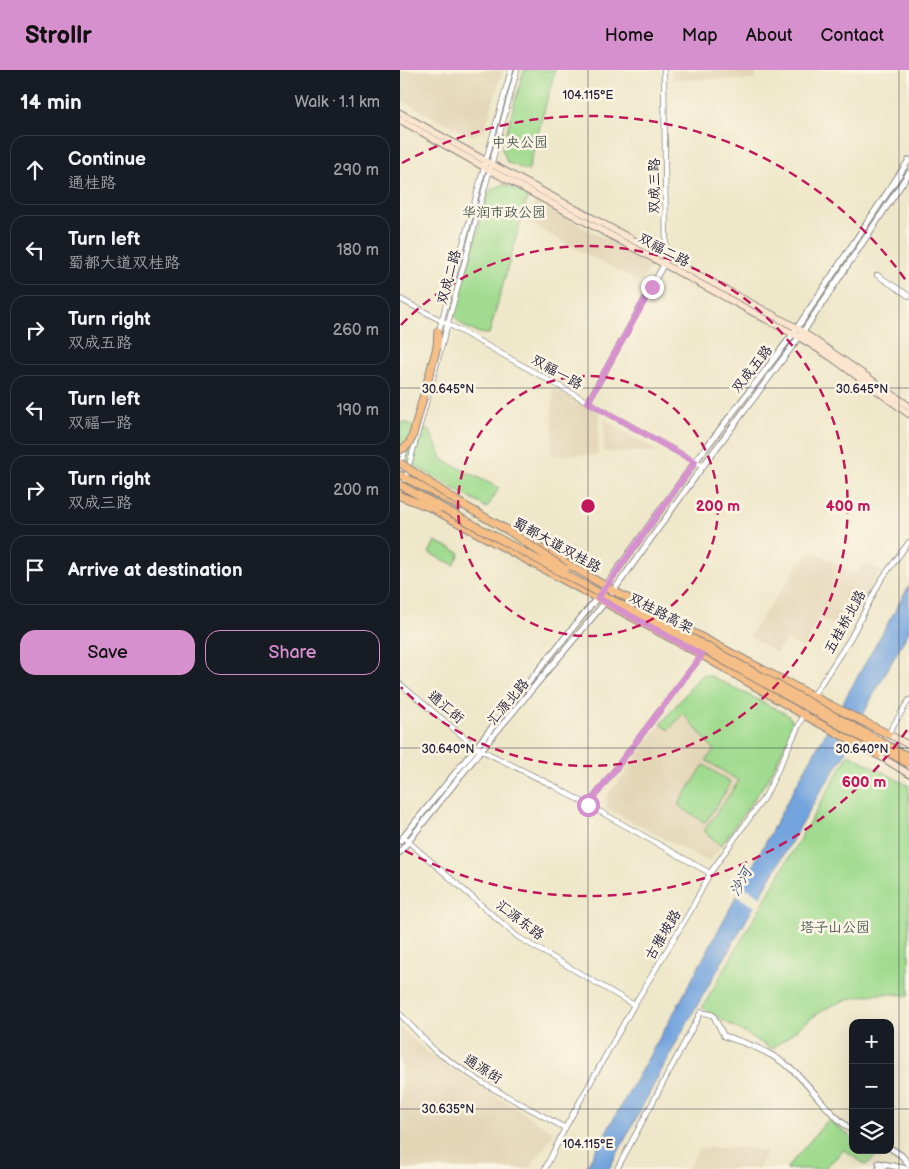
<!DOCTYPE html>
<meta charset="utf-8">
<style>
:root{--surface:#171b24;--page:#242831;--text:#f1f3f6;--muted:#9ea1a6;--line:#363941;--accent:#d690ce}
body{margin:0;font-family:"Balsamiq Sans","LXGW WenKai TC",sans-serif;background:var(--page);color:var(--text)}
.controls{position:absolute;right:15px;bottom:15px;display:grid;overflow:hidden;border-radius:10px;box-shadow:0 5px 20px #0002}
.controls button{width:45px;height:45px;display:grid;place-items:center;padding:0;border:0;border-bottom:1px solid var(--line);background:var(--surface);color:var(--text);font:25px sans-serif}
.stop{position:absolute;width:15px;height:15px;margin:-11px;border:4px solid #d690ce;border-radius:50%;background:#fff}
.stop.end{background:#d690ce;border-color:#fff;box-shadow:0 1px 5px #0008}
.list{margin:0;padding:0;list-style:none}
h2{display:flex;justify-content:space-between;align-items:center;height:65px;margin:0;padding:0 20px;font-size:21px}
h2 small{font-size:16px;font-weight:400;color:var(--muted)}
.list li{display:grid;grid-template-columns:32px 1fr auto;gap:15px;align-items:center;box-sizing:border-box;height:70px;margin:0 10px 10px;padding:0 10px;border:1px solid var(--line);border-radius:15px}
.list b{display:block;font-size:19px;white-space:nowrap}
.list p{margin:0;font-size:16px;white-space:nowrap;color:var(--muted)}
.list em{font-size:16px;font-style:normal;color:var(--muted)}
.actions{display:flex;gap:10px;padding:15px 20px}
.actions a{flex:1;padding:11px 0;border:1px solid var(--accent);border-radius:15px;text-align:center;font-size:18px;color:var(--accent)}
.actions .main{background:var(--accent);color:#111}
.icon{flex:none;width:28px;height:28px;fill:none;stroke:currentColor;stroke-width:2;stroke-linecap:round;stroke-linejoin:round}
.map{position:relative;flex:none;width:509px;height:1099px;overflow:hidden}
header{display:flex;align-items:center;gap:30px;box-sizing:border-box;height:70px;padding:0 25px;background:var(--accent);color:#111}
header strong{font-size:24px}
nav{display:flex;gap:28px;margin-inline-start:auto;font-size:18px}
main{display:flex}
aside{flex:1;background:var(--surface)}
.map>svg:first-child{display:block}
</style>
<header>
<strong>Strollr</strong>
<nav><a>Home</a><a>Map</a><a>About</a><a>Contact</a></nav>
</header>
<main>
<aside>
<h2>14 min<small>Walk · 1.1 km</small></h2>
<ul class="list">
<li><svg class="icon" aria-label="ahead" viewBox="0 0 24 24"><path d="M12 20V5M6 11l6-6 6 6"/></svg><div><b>Continue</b><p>通桂路</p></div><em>290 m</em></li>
<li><svg class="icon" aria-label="left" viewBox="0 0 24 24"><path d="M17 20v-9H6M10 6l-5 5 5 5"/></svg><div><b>Turn left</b><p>蜀都大道双桂路</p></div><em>180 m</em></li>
<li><svg class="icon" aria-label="right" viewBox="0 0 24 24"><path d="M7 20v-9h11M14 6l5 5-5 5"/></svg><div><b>Turn right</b><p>双成五路</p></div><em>260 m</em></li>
<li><svg class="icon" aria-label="left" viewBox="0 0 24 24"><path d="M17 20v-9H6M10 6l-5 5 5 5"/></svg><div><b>Turn left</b><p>双福一路</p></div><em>190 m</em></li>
<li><svg class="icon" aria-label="right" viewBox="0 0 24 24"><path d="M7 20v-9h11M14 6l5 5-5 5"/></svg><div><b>Turn right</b><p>双成三路</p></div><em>200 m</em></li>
<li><svg class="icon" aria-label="arrive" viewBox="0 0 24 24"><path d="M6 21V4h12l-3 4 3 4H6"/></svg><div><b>Arrive at destination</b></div></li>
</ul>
<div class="actions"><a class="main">Save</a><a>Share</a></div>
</aside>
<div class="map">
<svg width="509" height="1099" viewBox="0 0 509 1099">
<rect width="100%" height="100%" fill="#fcf5e5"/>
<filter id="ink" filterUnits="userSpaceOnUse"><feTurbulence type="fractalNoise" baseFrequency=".02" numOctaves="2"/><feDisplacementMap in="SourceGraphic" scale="10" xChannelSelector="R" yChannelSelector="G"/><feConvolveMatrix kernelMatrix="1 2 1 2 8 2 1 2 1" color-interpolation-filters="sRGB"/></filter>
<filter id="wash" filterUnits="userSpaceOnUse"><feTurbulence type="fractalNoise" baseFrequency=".0096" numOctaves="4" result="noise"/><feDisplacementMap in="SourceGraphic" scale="20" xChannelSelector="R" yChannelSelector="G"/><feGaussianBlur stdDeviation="1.12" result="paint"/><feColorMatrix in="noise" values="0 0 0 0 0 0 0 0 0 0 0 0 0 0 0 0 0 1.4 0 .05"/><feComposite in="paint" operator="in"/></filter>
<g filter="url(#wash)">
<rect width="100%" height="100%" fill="#eee7c9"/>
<!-- built -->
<path fill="#e3d6b7" d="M0 0H103L84 61 71 66 0 30Z
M272 0H356V10L272 9Z
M135 131 251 194 241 213 128 153Z
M153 318 199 343 198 385H152Z
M204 349 259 382H204Z
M413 481 455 504 465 492 481 501 445 561 419 548 404 578 386 569 376 583 349 566 388 511 397 495Z
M283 643 315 680 307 690 340 712 304 761 321 776 309 792 208 739 206 727 227 702 226 700 261 654 269 660Z
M0 957 27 982 50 998 154 1062 130 1099H5L0 1093Z
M299 1078H347L366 1081 358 1099H288Z"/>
<!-- green -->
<path fill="#a0db8f" stroke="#617e65" d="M124 0H155L128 101 107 92 102 78Z
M104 114 128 126 89 264C75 264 61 257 54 245L89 121Z
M4 352 30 361 43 390 99 418 87 438 0 387V353Z
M35 471 60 483 54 495 29 483Z
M301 605 311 606 388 645 395 655 368 709 321 776 304 761 339 711 306 690 314 680 283 643 269 660 261 654Z
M449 684 509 716V926C483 920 449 926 425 939 408 949 388 967 372 979L302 938Z
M304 695 331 713 305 753 278 735Z
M428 1050 453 1068V1080H475L479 1083 466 1095 444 1080 424 1099H386Z"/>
<!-- water -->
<path fill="#73a4de" stroke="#4a638c" d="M509 516V561L470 631 444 686 420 722 283 960 209 1099H185L276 939 400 708Z"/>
<!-- pier -->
<path fill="#eee7c9" d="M341 815 363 828 357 838 335 825Z"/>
</g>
<g filter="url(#ink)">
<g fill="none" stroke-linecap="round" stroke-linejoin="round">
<defs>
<path id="minor" d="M477 205 509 226
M0 229 48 254 303 396
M38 264 111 0
M188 332 264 194 266 188 264 0
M0 396 7 375
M5 410 117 0
M0 614 77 678 154 716 310 803
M413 626 450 569 481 510 509 472
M488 664 509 630
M188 735 302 585
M3 767 118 867 234 935
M0 944 35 981 83 1013 165 1058
M145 1099 165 1058 234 935 291 840 310 803 366 725 408 636
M217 1099 301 942 313 945 324 966"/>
<path id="tertiary" d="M212 523 303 396 403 262 509 103
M0 771 197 528 295 392 393 264 509 90
M0 782 81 680 207 530
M324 966C350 974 376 984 396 1003 415 1022 430 1045 453 1061
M490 1078 501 1085 509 1094
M479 1093 507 1099
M479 1098 483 1099"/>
<path id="secondary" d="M0 43 86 91 397 258 509 336
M0 50 84 97 399 267 431 287 509 344
M488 664 509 675
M478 685 509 704"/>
<path id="primary" d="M0 405 59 436
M0 421 17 430
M31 438 302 585 404 645 478 685
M133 474 214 521 428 634 488 664"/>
<path id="trunk" d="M37 277 38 261"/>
</defs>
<!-- minor casing -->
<use href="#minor" stroke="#888482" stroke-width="6"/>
<!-- tertiary casing -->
<use href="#tertiary" stroke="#888482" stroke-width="7"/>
<!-- secondary casing -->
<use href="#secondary" stroke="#888482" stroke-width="8"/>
<!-- primary casing -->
<use href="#primary" stroke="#888482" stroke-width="9"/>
<!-- trunk casing -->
<use href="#trunk" stroke="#888482" stroke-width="9"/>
<!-- minor -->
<use href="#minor" stroke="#fff" stroke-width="4.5"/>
<!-- tertiary -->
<use href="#tertiary" stroke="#fff" stroke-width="5"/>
<!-- secondary -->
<use href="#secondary" stroke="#fbe5cf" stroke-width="6"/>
<!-- primary -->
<use href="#primary" stroke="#f5be86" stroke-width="7"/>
<!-- trunk -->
<use href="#trunk" stroke="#f5be86" stroke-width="7"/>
<defs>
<path id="trunk-bridge" d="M0 380 7 376 12 368 37 277
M0 393 58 432 109 461 165 499
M0 415 312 584 509 694
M0 426 37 440
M242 541 509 687"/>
</defs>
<!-- trunk-bridge casing -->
<use href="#trunk-bridge" stroke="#888482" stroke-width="9" stroke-linecap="butt"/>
<!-- trunk-bridge -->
<use href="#trunk-bridge" stroke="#f5be86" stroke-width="7"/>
</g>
</g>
<g fill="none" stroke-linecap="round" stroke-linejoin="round" filter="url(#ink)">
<!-- route -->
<path stroke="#d690ce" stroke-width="6" d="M188 735 302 585 198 528 295 392 188 332 252 217"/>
</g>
<!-- ticks -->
<path fill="none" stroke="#22223b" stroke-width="1" stroke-opacity="0.45" d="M188 0V1099M499 0V1099M0 318H509M0 678H509M0 1039H453M490 1039H509"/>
<!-- distance rings -->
<g fill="none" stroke="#c2185b" stroke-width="2.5" stroke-dasharray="9 6">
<circle cx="188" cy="436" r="130"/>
<path d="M1 255A260 260 0 1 1 1 617"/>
<path d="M507 660A390 390 0 0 1 2 779M2 93A390 390 0 0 1 507 212"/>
</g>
<g text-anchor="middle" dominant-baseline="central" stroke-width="5" stroke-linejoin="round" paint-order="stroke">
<!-- park labels -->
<g font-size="14" fill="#485a54" stroke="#fcf5e5">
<text x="120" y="72">中央公园</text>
<text x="104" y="142">华润市政公园</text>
<text x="435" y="857">塔子山公园</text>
</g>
<!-- street labels -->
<g font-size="14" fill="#22223b" stroke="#fcf5e5">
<text transform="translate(254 116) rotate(-90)">双成三路</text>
<text transform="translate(264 180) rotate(28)">双福二路</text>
<text transform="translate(49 207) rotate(-75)">双成二路</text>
<text transform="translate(352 299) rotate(-52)">双成五路</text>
<text transform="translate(157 302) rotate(29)">双福一路</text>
<text transform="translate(157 475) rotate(29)">蜀都大道双桂路</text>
<text transform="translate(261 543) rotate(28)">双桂路高架</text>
<text transform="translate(445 552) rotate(-61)">五桂桥北路</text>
<text transform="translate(108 632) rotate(-50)">汇源北路</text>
<text transform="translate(46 637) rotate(40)">通汇街</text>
<text transform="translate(120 850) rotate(37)">汇源东路</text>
<text transform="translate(263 865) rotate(-59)">古雅坡路</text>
<text transform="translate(83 999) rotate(32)">通源街</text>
</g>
<!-- water labels -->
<g font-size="15" font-style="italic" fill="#42567c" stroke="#fcf5e5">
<text transform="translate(341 812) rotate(-61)">沙河</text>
</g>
</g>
<g font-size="12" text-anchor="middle" fill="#22223b" stroke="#fcf5e5" stroke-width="5" stroke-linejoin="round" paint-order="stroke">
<text x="188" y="29">104.115°E</text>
<text x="48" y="323">30.645°N</text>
<text x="462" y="323">30.645°N</text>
<text x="48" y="683">30.640°N</text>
<text x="462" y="683">30.640°N</text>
<text x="48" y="1043">30.635°N</text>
<text x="188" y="1078">104.115°E</text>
</g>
<circle cx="188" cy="436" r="8" fill="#c2185b" stroke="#fcf5e5" stroke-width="2.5"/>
<g font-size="15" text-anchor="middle" font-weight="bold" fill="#c2185b" stroke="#fcf5e5" stroke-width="5" stroke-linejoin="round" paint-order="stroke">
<text x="318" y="441">200 m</text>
<text x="448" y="441">400 m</text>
<text x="464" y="717">600 m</text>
</g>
</svg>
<div class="controls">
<button>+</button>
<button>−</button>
<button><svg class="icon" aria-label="layers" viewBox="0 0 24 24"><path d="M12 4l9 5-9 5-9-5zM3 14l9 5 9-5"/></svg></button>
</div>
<div class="stop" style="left:188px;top:735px"></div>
<div class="stop end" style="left:252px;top:217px"></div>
</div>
</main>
